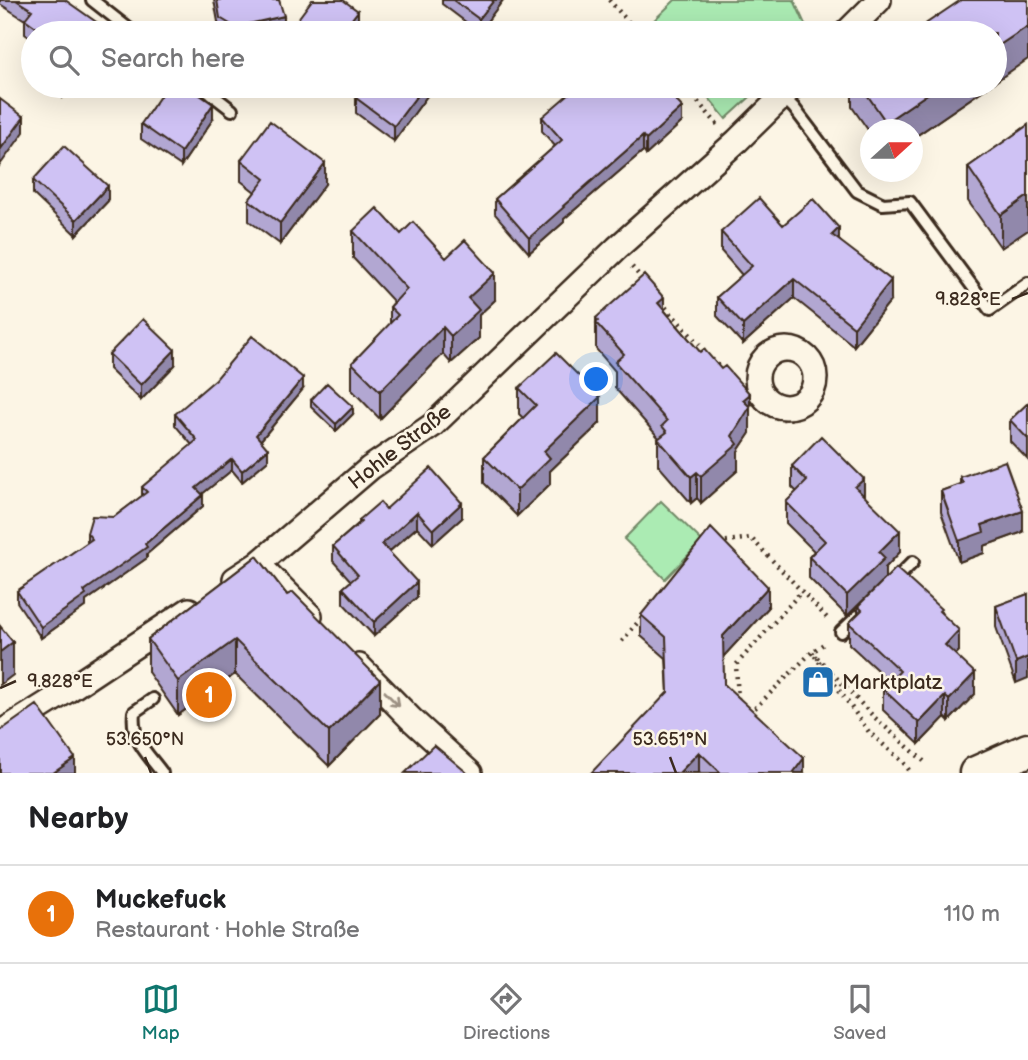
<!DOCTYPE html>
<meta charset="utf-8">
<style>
:root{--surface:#fff;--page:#f6f6f6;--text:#202124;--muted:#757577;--line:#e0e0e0;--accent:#0f766e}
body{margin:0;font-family:"Balsamiq Sans",sans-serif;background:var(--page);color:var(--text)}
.compass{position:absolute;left:860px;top:119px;width:63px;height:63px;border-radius:50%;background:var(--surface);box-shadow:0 7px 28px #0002;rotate:69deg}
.you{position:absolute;left:597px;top:380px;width:24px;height:24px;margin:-18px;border:5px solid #fff;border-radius:50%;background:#1a73e8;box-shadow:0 0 0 10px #1a73e833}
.badge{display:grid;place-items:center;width:46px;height:46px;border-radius:50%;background:var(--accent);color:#fff;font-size:23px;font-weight:700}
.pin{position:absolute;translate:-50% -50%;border:4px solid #fff;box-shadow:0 2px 7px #0006}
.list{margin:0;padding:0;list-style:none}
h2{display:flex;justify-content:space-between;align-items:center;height:91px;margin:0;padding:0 28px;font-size:30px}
h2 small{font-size:23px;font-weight:400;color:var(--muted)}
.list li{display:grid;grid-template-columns:46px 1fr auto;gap:21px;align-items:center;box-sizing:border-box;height:98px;padding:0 28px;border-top:2px solid var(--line)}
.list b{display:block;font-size:26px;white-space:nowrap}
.list p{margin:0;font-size:23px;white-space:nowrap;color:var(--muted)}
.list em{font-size:23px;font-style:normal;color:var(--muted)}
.icon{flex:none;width:38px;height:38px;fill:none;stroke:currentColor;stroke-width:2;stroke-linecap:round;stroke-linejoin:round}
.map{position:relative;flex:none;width:1028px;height:773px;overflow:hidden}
.search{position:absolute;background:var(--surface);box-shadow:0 7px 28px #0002;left:21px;right:21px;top:21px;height:77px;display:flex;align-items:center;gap:18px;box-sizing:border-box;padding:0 24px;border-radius:38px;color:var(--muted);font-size:26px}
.sheet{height:189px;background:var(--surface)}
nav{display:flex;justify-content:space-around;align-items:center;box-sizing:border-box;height:98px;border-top:2px solid var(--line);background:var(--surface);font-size:19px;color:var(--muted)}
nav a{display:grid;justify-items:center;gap:4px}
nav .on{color:var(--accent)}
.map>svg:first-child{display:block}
</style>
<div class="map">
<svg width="1028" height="773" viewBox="0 0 1028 773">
<rect width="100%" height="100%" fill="#fcf5e5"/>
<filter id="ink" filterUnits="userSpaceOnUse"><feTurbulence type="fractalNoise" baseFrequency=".0143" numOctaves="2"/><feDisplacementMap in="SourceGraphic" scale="14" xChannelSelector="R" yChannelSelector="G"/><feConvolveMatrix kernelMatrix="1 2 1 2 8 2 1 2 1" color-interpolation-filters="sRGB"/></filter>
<g filter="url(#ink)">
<!-- green -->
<path fill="#abebb3" stroke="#738a68" stroke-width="2" d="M675 0H794L809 33H655L648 26Z
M699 86H762L726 119Z
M661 501 702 541 665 579 624 539Z"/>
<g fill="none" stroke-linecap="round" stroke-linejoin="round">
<defs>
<path id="lane" d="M92 0 134 33
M201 86 232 110
M782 96 794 108 857 191 883 204 910 202 990 310 1028 283
M893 582 913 562
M841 632 858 616
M153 699 134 712C131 741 146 751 162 773"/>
<path id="street" d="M846 33 879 0
M757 378a29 29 0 1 1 58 0a29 29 0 1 1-58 0Z
M260 566 310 616
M235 579 258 564 370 468 433 425 617 248 737 141 793 86
M359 666 411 719 470 773
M0 733 67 691 189 610"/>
<path id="secondary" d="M976 773 1028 750"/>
</defs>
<!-- lane casing -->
<use href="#lane" stroke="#3b2a1e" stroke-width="16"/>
<!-- street casing -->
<use href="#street" stroke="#3b2a1e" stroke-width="28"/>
<!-- secondary casing -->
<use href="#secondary" stroke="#3b2a1e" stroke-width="37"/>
<!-- path -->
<path stroke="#3b2a1e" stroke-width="4.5" stroke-dasharray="2 5" stroke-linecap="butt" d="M609 0 638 33
M684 86 718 125
M632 267 644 281
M661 302 706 352
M712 359 725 373
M747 398C760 412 778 424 797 417 803 415 809 407 815 403
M719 542 751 538 829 620
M622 641 644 615
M738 699 736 665 801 592
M750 713 812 652 825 643
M909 770 903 762 869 732 812 652 873 716 927 764"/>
<!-- lane -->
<use href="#lane" stroke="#fcf5e5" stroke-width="10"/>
<!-- street -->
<use href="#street" stroke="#fcf5e5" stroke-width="23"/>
<!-- secondary -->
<use href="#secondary" stroke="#fcf5e5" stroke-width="32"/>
</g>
<!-- wall -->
<path fill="#b2a7d2" stroke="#3b2a1e" stroke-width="2" d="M0 0H65L102 33H33V40L25 34V20L0 4Z
M214 0H279L284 33H220Z
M442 0H503L479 32 442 4Z
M47 86H71L63 97Z
M427 86V96L394 141 356 113V98Z
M852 86H989L913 138V130H871V134L852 107Z
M542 117 682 122 646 155 643 151 564 219V222L529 253 495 214V199L555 146 542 131Z
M213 119 181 166 141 139V124Z
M1028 125V230L1001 248 968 201V167Z
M241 160 325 184 280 244 249 221V200L255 192 241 181Z
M33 180 108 201 76 235 33 194Z
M783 225 839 240 891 300 854 346 794 298 743 344 717 316V297L742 275 721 251V232Z
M353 231 401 234 446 258 495 300 479 315V338L451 363 443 354 380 419 352 390V363L390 324V307L394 302 353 258Z
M664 310 700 352 750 394V433L738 451V470L701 503 697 498 691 503 658 465V439L659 438 615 388V371L596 349V318Z
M109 354 175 365 141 400 109 369Z
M519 388 600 423 550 471V484L517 516 484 483V457L523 418 519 414Z
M303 389 261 440 268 460 242 482 232 470 202 494 203 506 147 554V558L86 601V606L41 638 17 602V591L87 543V533L114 517 142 496V487L192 445 175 425V414Z
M311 400 353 414 336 431 311 407Z
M1028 403V460L1010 441V420Z
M792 466 864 495 900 552 885 568V579L847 616 809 578V557L814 551 786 523V502L797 492 792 487Z
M960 477 1023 532 984 546V553L959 562 941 512V491L960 484Z
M386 509 462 518 433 544 417 527 389 552 417 597 374 636 343 603V588L351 581 333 561V546L359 523V520Z
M257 556 380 714 329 766 235 674 178 715 148 672V639Z
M1028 594 1016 683 996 627V606Z
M858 606 941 612 959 651 955 655 975 694 949 721 945 717 919 744 883 710V689L890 682 849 644V623L858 614Z
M768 608 723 657 724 684 804 773H700L668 693 666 658 641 636V615Z"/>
<!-- shaded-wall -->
<path fill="#9188ab" stroke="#3b2a1e" stroke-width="2" d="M494 0H503L479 32V19Z
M358 11V25L352 33H341Z
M284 16V33H235V27Z
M1028 26V59L995 82V48Z
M63 86H71L63 97Z
M424 86H427V96L394 141V126Z
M939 86H989L913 138V130H886V122Z
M213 104V119L181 166V152Z
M682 107V122L646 155V140Z
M24 117V132L0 165V150Z
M643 136V151L564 219V222L529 253V238L563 206Z
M325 163V184L280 244V223Z
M108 186V201L76 235V220Z
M1028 196V230L1001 248V215Z
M839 228V247L832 235Z
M495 273V300L479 315V338L451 363V336L468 298Z
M794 279V298L743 344V325Z
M891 280V300L854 346V327Z
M664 298V324L658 303Z
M443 327V354L380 419V391Z
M175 350V365L141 400V385Z
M303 378V389L256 446V435Z
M750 394V433L738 451V470L701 503V476L732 436 743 400Z
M600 397V423L550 471V484L517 516V490L544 451Z
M353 407V414L336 431V424Z
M268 449V460L242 482V471Z
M232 459V470L196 499V488Z
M697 472V498L691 503V477Z
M864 479V500L855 487Z
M203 495V506L147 554V558L86 601V606L41 638V627L84 591 145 544Z
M462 503V518L433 544V530Z
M1023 511V532L984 546V553L959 562V541L982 525Z
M417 512V527L382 558V544Z
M900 531V552L885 568V579L847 616V595L879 552Z
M417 582V597L374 636V622Z
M768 587V608L723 657V636Z
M959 630V651L945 666V645Z
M235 640V674L178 715V681Z
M13 642V675L0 685V652Z
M1028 657V678L1016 683V662Z
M975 673V694L949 721V700Z
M380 680V714L329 766V732Z
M945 696V717L919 744V723Z
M699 752V773H679Z
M75 758V773H53Z
M804 758V773H793Z"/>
<!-- building -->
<path fill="#cfc2f4" stroke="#3b2a1e" stroke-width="2" d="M16 0H65L102 26 97 33H44L25 19 32 10Z
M217 0H279L284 16 235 27 220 18Z
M312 0H343L358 11 341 33H292L289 31Z
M453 0H494L479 19Z
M961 0H1028V26L995 48V33H912Z
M167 86H187L213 104 181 152 141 124Z
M365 86H424L394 126 356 98Z
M578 86H663L682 107 646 140 643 136 563 206 564 207 529 238 495 199 562 140 542 117Z
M861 86H939L886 122Z
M0 99 24 117 0 150Z
M270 121 325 163 280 223 249 200 265 179 241 160Z
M1028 125V196L1001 215 968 167Z
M64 146 108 186 76 220 33 180Z
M759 198 783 225 813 199 839 228 832 235 891 280 854 327 794 279 743 325 717 297 752 266 721 232Z
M377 208 401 234 413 222 446 258 465 240 495 273 468 298 479 310 451 336 443 327 380 391 352 363 398 315 390 307 407 289 353 231Z
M644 275 664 298 658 303 700 352 704 349 721 369 725 366 750 394 743 400 750 407 732 436 738 444 701 476 697 472 691 477 658 439 667 432 662 426 667 421 615 362 624 354 596 323 598 321 596 318Z
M143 319 175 350 141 385 109 354Z
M252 336 303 378 256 435 268 449 242 471 232 459 196 488 203 495 145 544 147 547 84 591 86 595 41 627 17 591 92 539 87 533 92 516 114 517 147 492 142 487 197 440 175 414 216 379Z
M556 353 600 397 544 451 550 458 517 490 484 457 536 405 519 388Z
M327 383 353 407 336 424 311 400Z
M1028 403V439L1010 420Z
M821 436 864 479 855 487 900 531 879 552 885 558 847 595 809 557 825 541 786 502 807 481 792 466Z
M1005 461 1023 511 982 525 984 532 959 541 941 491 963 483 960 477Z
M431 468 462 503 433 530 417 512 382 544 417 582 374 622 343 588 358 575 333 546 361 522 359 520 380 502 386 509Z
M711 528 768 587 723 636 724 684 804 758 793 773H721L699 752 679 773H591L668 692 666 637 641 615Z
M257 556 287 595 293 592 380 680 329 732 235 640 178 681 148 639Z
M896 568 941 609 939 611 959 630 945 645 975 673 949 700 945 696 919 723 883 689 900 671 849 623 862 610 858 606Z
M1028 594V657L1016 662 996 606Z
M0 626 13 642 0 652Z
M37 705 75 758 53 773H0V731Z
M434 745 465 771 467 773H405Z"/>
<!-- one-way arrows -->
<defs><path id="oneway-shaft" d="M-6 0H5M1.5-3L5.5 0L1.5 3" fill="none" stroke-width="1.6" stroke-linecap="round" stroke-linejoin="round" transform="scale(1.75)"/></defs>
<use stroke="#9c9082" href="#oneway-shaft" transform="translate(392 699) rotate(45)"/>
</g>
<!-- ticks -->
<path fill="none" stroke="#3b2a1e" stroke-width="2.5" d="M1012 299 1028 293M0 688 16 681M145 757 151 773M670 757 676 773"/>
<!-- icons -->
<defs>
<symbol id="shop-square" viewBox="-11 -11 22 22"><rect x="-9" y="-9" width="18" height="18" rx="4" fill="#1f6fb2" stroke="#fcf5e5"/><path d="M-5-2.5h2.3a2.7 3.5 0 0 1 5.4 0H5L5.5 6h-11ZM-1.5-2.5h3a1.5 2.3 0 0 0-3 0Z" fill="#fff"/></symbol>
</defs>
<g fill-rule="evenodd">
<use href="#shop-square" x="799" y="663" width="38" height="38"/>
</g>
<g text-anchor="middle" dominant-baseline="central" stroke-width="5" stroke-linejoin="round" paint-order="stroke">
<!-- street labels -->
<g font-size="21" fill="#3b2a1e" stroke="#fcf5e5">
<text transform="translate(400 447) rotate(-38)">Hohle Straße</text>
</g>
<!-- poi labels -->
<g font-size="21" fill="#3b2a1e" stroke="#fcf5e5" text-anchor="start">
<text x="842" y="682">Marktplatz</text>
</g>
</g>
<g font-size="18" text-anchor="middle" fill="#3b2a1e" stroke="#fcf5e5" stroke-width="5" stroke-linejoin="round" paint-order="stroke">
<text x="968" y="305">9.828°E</text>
<text x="60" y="687">9.828°E</text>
<text x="145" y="745">53.650°N</text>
<text x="670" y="745">53.651°N</text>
</g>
</svg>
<svg class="compass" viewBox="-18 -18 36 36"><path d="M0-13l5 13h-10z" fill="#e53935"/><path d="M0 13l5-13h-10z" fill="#757577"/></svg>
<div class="you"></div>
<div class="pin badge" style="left:209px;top:695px;background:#e8710a">1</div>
<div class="search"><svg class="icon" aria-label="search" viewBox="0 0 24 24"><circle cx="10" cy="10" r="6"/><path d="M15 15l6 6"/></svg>Search here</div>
</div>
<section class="sheet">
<h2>Nearby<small></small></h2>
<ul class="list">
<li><span class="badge" style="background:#e8710a">1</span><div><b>Muckefuck</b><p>Restaurant · Hohle Straße</p></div><em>110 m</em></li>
</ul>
</section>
<nav>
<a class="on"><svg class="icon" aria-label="map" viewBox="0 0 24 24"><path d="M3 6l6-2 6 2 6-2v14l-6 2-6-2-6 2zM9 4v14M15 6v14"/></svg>Map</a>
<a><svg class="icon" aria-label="directions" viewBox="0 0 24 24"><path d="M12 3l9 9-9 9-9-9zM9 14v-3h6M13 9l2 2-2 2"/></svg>Directions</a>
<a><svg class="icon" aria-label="saved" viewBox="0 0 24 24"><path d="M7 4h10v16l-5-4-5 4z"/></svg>Saved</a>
</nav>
